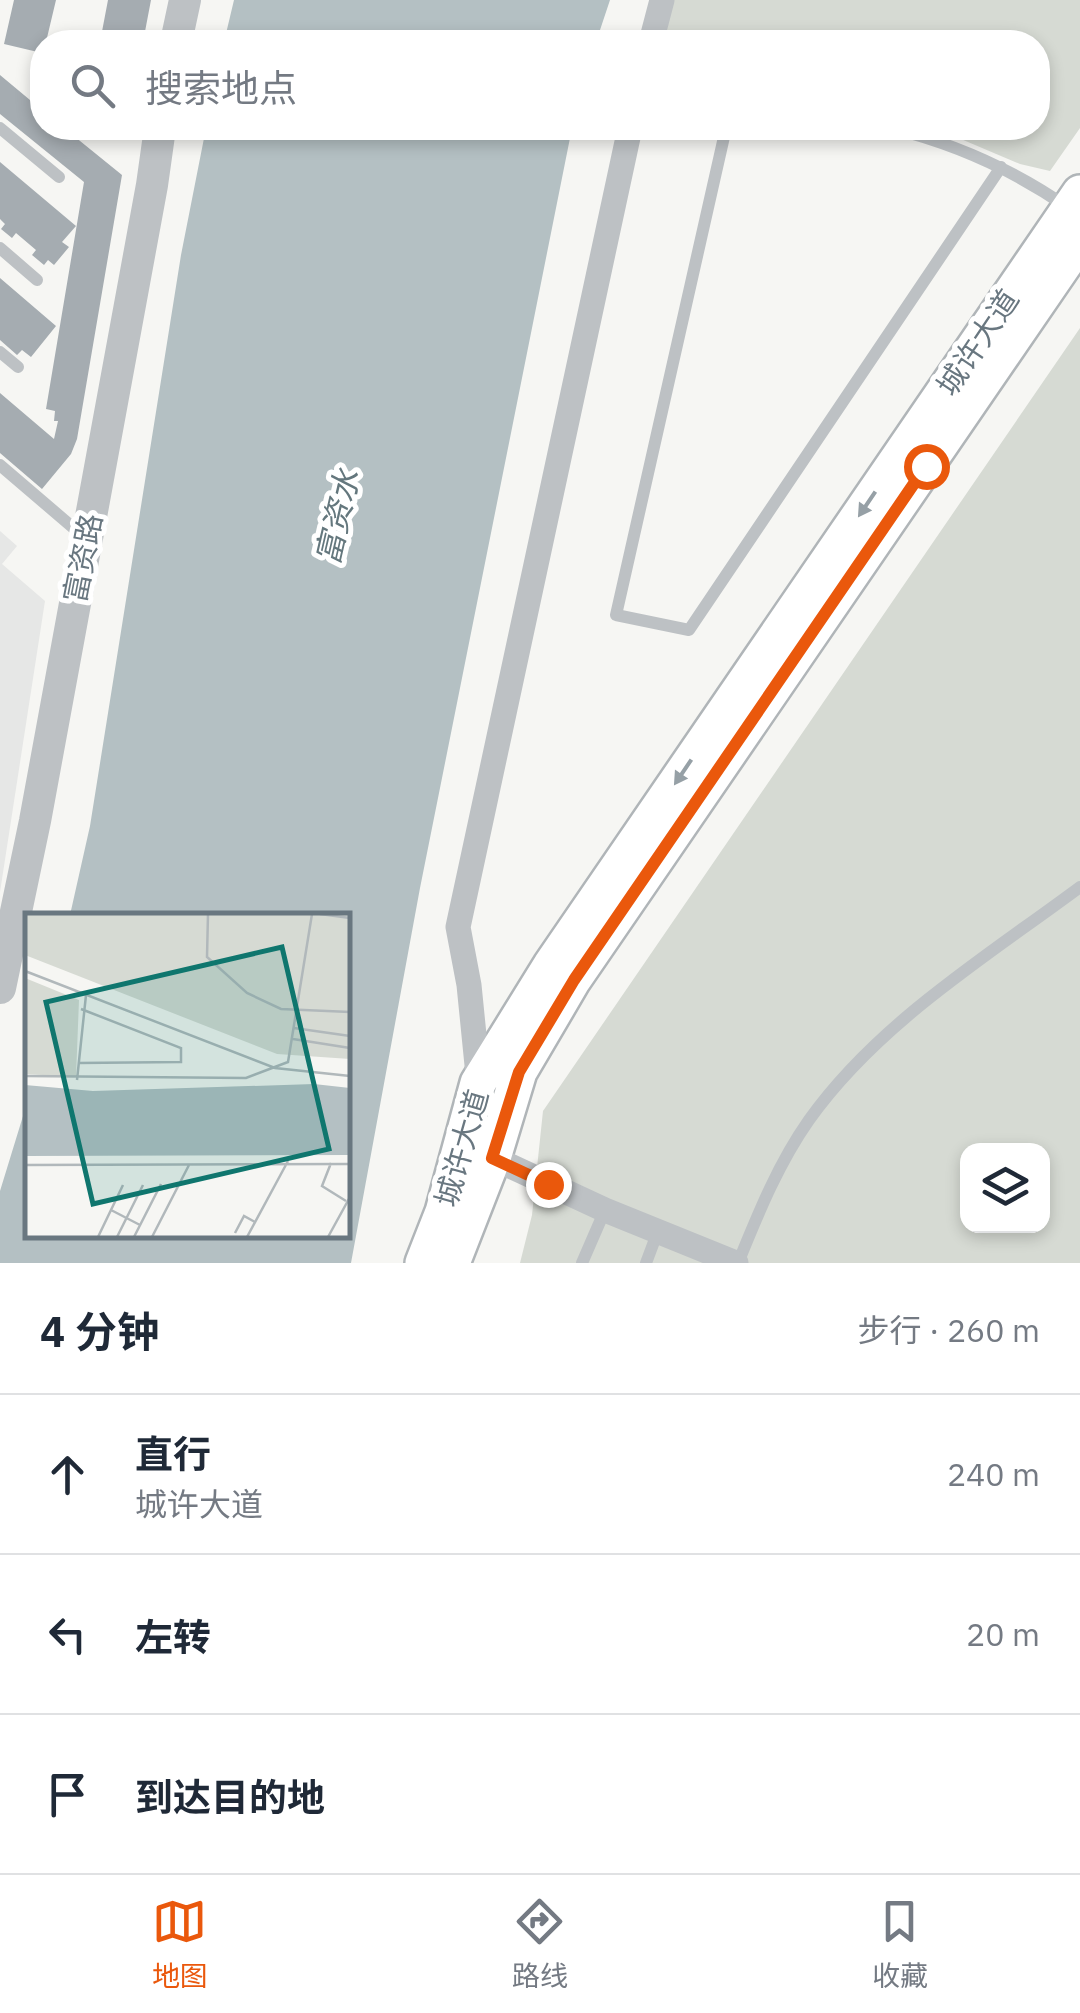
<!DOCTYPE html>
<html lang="zh">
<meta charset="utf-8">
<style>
:root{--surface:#fff;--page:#f2f2f3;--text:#1f2937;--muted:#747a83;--line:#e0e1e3;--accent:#ea580c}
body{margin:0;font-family:"IBM Plex Sans","Noto Sans SC",sans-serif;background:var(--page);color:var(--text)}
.controls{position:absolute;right:30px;bottom:30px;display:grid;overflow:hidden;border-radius:20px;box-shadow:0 5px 15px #0003}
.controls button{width:90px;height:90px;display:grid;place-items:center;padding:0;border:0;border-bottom:2px solid var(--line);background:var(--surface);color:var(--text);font:50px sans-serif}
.stop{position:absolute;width:30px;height:30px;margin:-22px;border:8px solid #ea580c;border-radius:50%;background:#fff}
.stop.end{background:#ea580c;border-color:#fff;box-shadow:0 2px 10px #0008}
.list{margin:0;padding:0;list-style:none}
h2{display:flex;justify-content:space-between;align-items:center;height:130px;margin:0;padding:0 40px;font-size:42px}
h2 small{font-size:32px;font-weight:400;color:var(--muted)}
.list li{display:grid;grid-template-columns:65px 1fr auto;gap:30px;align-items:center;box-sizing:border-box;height:160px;padding:0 40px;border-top:2px solid var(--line)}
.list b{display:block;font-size:38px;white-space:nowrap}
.list p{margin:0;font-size:32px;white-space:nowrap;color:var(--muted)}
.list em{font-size:32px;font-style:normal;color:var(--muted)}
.icon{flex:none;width:55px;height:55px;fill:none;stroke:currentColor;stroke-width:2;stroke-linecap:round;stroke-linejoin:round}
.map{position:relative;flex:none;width:1080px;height:1263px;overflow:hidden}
.search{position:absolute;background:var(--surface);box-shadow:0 5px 15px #0003;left:30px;right:30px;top:30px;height:110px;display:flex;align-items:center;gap:25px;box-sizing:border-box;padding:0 35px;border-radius:40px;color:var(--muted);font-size:38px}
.sheet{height:610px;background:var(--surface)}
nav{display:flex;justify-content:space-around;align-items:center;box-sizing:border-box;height:140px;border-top:2px solid var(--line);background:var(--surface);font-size:28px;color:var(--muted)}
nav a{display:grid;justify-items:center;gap:5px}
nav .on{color:var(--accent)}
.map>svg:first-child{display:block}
</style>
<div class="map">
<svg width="1080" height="1263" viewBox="0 0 1080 1263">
<rect width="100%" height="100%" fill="#f6f6f3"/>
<!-- built -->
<path fill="#e6e7e6" d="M0 531 17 546 2 564 45 601 0 892Z"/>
<!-- green -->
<path fill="#d6dad3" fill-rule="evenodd" d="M674 0H1080V128L1050 171 1020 164 935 128H1038V42H659Z
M1080 328V1263H520L532 1215 543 1111ZM968 1150H1042V1226H968Z"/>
<!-- water -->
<path fill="#b4c0c3" d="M234 0H610L596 42H224Z
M206 128H572L420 888 351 1263H0V1191L27 1103 28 1236H348V916L70 915 90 826 181 255Z"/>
<!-- building -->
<path fill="#a5acb1" d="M14 0H56L46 42H42V53L4 44Z
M108 0H151L143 42H100Z
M0 75 42 110V128H64L122 175 77 439 71 454 42 489 0 453V393L54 439 58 421H54L55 411 46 409 84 182 0 114Z
M0 162 76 226 62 242 69 247 54 265 48 260 44 265 32 255 36 250 16 233 12 238 1 229 5 224 0 219Z
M0 278 56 326 31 357 22 350 17 355 0 340Z"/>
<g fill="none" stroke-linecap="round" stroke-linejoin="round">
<defs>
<path id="secondary" d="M423 1263 443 1212 478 1083 551 965 1080 193
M452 1263 493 1158 519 1072 573 980 1080 241"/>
</defs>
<!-- secondary casing -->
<use href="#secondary" stroke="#b0b5b8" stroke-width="40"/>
<!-- service -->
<path stroke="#bdc1c4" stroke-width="12" d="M0 128 59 177
M726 128 616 615 689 630 1001 167
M891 128C956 144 1012 169 1067 207
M0 248 37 280
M0 352 18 367
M0 465 84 537
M582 1263 605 1210
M646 1263 658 1231
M738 1263C758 1214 778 1164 809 1120 878 1023 986 957 1080 887"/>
<!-- minor -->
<path stroke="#bdc1c4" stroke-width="25" d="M651 42 662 0
M479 1085 469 985 458 927 630 128
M490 1144 493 1158 605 1210 736 1263"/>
<!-- tertiary -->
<path stroke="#bdc1c4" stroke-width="32" d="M176 42 185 0
M0 988 35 821 152 185 160 128"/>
<!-- secondary -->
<use href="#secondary" stroke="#fff" stroke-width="35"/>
</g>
<!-- one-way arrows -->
<defs><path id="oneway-solid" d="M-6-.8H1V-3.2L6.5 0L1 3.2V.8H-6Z" transform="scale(2.5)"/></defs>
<g fill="#96a0a6">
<use href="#oneway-solid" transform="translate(867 504) rotate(124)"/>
<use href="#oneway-solid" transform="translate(683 772) rotate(124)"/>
</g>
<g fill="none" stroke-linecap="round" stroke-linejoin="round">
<!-- route -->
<path stroke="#ea580c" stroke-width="12" d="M548 1184 492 1158 519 1072 574 980 926 466"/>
</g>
<g text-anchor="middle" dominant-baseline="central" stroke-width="10" stroke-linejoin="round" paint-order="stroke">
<!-- street labels -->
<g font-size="30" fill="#697780" stroke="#fff">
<text transform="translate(977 342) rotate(-56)">城许大道</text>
<text transform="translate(82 558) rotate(-79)">富资路</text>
<text transform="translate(461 1148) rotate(-74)">城许大道</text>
</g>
<!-- water labels -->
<g font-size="32" font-style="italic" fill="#64777d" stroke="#fff">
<text transform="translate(337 517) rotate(-77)">富资水</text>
</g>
</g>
<!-- overview -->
<g transform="translate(25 913)">
<rect width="325" height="325" fill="#f6f6f3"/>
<path d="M0 1H325V146L252 141 0 42ZM0 65 54 87 51 164 0 161Z" fill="#d6dad3"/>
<path d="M289 171 325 175V242L0 243V172L68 178Z" fill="#b4c0c3"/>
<path fill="none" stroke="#b1b8bb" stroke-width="2.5" d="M183 1 182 44 222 80 256 96 325 99M295 1 325 5M0 58 250 155 325 163M269 115 325 123M268 126 325 135M53 150 156 149V135L56 96M0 163 221 165 263 149 287 1M52 167 61 82M306 250 297 273 321 288M0 252 325 251M86 297 115 312M210 320 219 303 230 309M73 324 98 272M92 324 118 272M109 324 136 271M127 324 164 252M222 324 263 248M303 324 325 284"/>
<path fill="#0f766e" fill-opacity="0.15" stroke="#0f766e" stroke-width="5" d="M257 34 304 236 68 291 21 89Z"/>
<rect width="325" height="325" fill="none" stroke="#697780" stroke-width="5"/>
</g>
</svg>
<div class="controls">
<button><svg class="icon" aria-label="layers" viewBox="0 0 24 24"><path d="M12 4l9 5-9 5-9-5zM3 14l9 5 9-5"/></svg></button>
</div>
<div class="stop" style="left:926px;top:466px"></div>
<div class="stop end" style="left:548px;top:1184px"></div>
<div class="search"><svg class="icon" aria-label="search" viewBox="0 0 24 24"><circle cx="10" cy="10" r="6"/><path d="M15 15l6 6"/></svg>搜索地点</div>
</div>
<section class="sheet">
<h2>4 分钟<small>步行 · 260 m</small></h2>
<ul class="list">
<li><svg class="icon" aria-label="ahead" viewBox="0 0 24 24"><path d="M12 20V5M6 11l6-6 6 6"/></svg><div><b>直行</b><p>城许大道</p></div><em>240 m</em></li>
<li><svg class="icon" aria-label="left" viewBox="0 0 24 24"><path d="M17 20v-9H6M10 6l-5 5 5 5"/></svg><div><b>左转</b></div><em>20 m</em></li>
<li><svg class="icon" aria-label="arrive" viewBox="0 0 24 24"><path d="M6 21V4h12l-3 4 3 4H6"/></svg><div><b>到达目的地</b></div></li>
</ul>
</section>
<nav>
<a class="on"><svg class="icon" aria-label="map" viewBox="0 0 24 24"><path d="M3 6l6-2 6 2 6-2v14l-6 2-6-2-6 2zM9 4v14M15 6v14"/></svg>地图</a>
<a><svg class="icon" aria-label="directions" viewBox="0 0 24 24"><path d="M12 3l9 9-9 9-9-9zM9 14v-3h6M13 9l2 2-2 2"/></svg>路线</a>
<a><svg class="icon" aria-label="saved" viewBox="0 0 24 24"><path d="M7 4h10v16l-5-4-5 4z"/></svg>收藏</a>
</nav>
